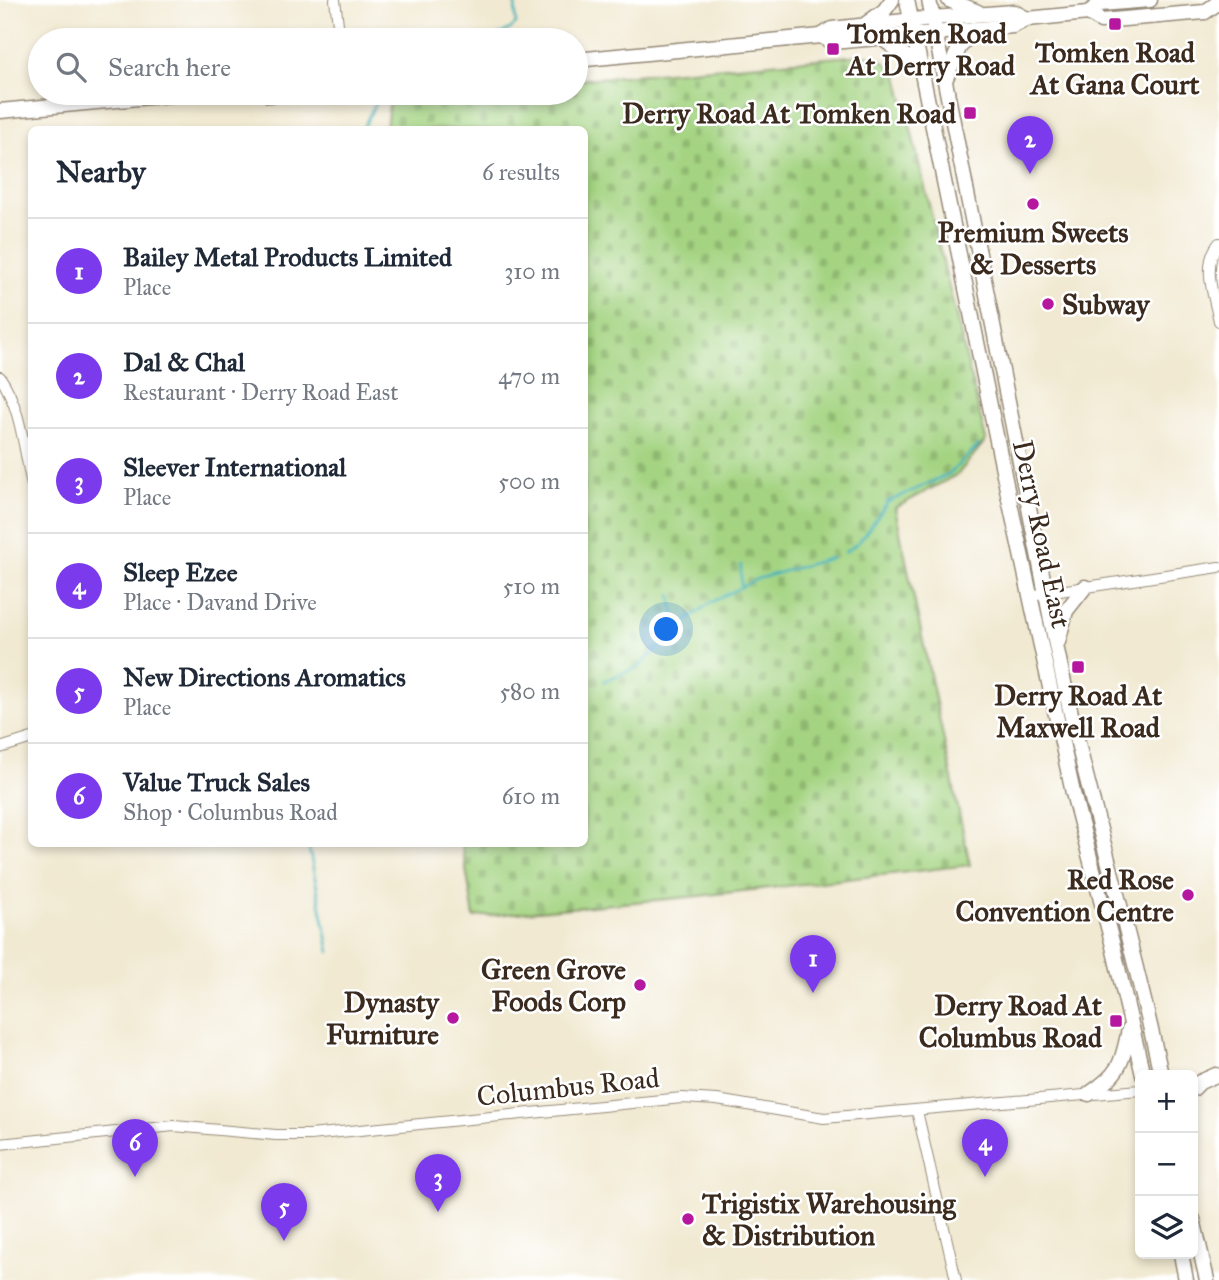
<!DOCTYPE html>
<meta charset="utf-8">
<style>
:root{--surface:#fff;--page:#f6f6f7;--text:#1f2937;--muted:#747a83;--line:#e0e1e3;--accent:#7c3aed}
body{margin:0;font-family:"IM FELL Great Primer",serif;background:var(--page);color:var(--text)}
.controls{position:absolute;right:21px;bottom:21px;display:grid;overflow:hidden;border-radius:10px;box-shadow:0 4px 10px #0003}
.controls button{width:63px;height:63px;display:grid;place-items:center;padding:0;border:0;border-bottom:2px solid var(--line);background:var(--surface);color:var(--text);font:35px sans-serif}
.you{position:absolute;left:667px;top:630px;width:24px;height:24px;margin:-18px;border:5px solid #fff;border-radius:50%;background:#1a73e8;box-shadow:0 0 0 10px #1a73e833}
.badge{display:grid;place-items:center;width:46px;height:46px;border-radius:50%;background:var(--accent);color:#fff;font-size:23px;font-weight:700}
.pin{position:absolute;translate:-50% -58px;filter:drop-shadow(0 2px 4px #0008)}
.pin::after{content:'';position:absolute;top:37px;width:24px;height:21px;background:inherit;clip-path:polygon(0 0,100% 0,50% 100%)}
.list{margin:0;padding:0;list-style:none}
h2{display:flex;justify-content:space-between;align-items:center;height:91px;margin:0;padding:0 28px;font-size:30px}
h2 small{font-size:23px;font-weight:400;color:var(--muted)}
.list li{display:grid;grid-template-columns:46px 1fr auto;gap:21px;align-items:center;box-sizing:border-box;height:105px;padding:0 28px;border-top:2px solid var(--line)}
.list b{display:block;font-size:26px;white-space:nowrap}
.list p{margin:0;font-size:23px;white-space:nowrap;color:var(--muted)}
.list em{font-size:23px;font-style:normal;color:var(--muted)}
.icon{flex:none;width:38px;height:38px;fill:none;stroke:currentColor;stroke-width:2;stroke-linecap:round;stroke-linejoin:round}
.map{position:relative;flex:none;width:1219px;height:1280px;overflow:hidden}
.search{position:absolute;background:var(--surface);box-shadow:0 4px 10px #0003;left:28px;top:28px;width:560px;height:77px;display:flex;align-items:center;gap:18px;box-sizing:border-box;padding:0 24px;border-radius:38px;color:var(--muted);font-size:26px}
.panel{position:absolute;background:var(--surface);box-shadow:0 4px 10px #0003;left:28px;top:126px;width:560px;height:721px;border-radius:10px}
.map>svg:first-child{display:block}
</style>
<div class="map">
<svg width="1219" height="1280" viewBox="0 0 1219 1280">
<defs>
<pattern id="cemetery-stones" width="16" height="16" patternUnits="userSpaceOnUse" patternTransform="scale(1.75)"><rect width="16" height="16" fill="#a4d482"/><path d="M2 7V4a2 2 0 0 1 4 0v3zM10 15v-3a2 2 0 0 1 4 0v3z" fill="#8eb670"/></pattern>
</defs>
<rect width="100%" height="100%" fill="#fff"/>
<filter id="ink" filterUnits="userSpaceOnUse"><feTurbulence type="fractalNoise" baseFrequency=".0143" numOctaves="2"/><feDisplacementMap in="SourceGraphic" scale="14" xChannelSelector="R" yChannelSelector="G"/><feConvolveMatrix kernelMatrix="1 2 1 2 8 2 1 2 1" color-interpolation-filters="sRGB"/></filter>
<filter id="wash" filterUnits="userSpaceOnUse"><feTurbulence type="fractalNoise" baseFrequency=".00686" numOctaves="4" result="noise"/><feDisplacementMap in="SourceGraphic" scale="28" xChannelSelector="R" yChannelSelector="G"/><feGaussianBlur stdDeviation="1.57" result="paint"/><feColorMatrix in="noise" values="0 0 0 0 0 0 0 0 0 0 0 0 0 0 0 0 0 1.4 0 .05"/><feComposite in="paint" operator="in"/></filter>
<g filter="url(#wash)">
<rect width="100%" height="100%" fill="#f1e9d1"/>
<!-- cemetery -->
<path fill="url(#cemetery-stones)" stroke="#707f50" stroke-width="2" d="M862 55 878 57 897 72 986 440 958 474 895 508 970 865 690 897 474 917 462 844H584V130L386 129 390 96 432 93H576V80Z"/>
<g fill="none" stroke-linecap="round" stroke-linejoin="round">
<!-- stream -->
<path stroke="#42b2bb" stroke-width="2.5" d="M427 40C455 39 496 45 516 24L515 0
M362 130 377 100
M845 552 859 542 888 502 949 474 979 445
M741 586V565
M671 594 676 629
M604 681 640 666 684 623 710 603 757 579 831 558
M584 684 587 683
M308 844 330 952"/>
</g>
</g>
<g filter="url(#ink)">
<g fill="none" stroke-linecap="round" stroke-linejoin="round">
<defs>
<path id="minor" d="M335 0 340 40
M1219 243C1201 265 1214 296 1219 321
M0 377C21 407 24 450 32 485
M1040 594 1219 567
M0 748 32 738
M917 1111 956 1280
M0 1144 174 1126 276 1135H310L682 1098 717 1100 824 1118 1140 1090"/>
<path id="secondary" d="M907 0 1008 494 1073 793 1112 942 1143 1075
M929 0C972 215 1014 430 1056 645 1085 790 1131 931 1161 1075
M949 0 978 12
M1088 13 1100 4 1150 0
M866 24 884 11 892 0
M821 36 832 42 1013 26 1027 19 1088 13 1101 21 1205 12 1219 2
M883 39 920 67
M576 60 821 36 832 29 932 18 1014 12 1027 19
M946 78 959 48 973 29
M265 93 269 95 292 93
M0 111 192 93
M1058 642 1066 611 1085 587
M1193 1089 1200 1082 1216 1075
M1089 1094C1119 1074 1122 1065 1129 1029
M1193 1219 1207 1280
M1181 1254 1186 1280"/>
</defs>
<!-- minor casing -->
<use href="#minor" stroke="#968a78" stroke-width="12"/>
<!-- secondary casing -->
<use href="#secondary" stroke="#968a78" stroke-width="17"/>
<!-- minor -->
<use href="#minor" stroke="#fff" stroke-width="10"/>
<!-- secondary -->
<use href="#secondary" stroke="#fff" stroke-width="14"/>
</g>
</g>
<!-- markers -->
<g fill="#b5179e" stroke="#fff" stroke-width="2.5">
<rect x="1108" y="17" width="14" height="14" rx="3.5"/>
<rect x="826" y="42" width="14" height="14" rx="3.5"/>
<rect x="963" y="106" width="14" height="14" rx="3.5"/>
<circle cx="1033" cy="204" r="7"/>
<circle cx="1048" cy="304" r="7"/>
<rect x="1071" y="660" width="14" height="14" rx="3.5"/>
<circle cx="1188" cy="895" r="7"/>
<circle cx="640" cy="985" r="7"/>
<circle cx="453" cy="1018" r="7"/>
<rect x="1109" y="1014" width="14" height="14" rx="3.5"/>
<circle cx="688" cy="1219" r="7"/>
</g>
<g text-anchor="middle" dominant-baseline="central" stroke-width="5" stroke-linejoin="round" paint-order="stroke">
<!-- poi labels -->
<g font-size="28" font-weight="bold" fill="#3b2a1e" stroke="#fff" text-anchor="end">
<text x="847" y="33" text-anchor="start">Tomken Road<tspan x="847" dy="32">At Derry Road</tspan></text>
<text x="1115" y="52" text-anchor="middle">Tomken Road<tspan x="1115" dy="32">At Gana Court</tspan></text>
<text x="956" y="113">Derry Road At Tomken Road</text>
<text x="1033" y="232" text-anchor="middle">Premium Sweets<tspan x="1033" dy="32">&amp; Desserts</tspan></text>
<text x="1062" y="304" text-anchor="start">Subway</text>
<text x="1078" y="695" text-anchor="middle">Derry Road At<tspan x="1078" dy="32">Maxwell Road</tspan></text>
<text x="1174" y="879">Red Rose<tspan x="1174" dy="32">Convention Centre</tspan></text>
<text x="626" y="969">Green Grove<tspan x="626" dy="32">Foods Corp</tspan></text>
<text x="439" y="1002">Dynasty<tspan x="439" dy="32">Furniture</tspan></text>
<text x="1102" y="1005">Derry Road At<tspan x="1102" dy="32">Columbus Road</tspan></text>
<text x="702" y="1203" text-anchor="start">Trigistix Warehousing<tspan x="702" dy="32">&amp; Distribution</tspan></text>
</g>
<!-- street labels -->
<g font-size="28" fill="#3b2a1e" stroke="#fff">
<text transform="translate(1042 534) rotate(78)">Derry Road East</text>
<text transform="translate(568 1087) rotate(-6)">Columbus Road</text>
</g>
</g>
</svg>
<div class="controls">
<button>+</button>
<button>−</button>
<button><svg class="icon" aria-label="layers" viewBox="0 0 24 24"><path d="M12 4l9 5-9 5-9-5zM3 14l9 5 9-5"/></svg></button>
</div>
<div class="you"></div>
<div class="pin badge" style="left:813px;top:993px">1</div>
<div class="pin badge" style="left:1030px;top:174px">2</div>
<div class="pin badge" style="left:438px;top:1212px">3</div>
<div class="pin badge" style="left:985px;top:1177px">4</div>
<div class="pin badge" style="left:284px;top:1241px">5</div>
<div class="pin badge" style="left:135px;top:1177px">6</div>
<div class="search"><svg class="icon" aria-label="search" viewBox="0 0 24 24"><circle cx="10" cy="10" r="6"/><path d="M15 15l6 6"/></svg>Search here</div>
<section class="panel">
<h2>Nearby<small>6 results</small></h2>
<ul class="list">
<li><span class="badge">1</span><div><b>Bailey Metal Products Limited</b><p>Place</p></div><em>310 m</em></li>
<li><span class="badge">2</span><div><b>Dal &amp; Chal</b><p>Restaurant · Derry Road East</p></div><em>470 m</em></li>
<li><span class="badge">3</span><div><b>Sleever International</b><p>Place</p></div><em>500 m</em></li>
<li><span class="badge">4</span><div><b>Sleep Ezee</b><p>Place · Davand Drive</p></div><em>510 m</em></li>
<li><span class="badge">5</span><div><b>New Directions Aromatics</b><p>Place</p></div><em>580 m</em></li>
<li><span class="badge">6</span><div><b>Value Truck Sales</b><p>Shop · Columbus Road</p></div><em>610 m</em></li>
</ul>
</section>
</div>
